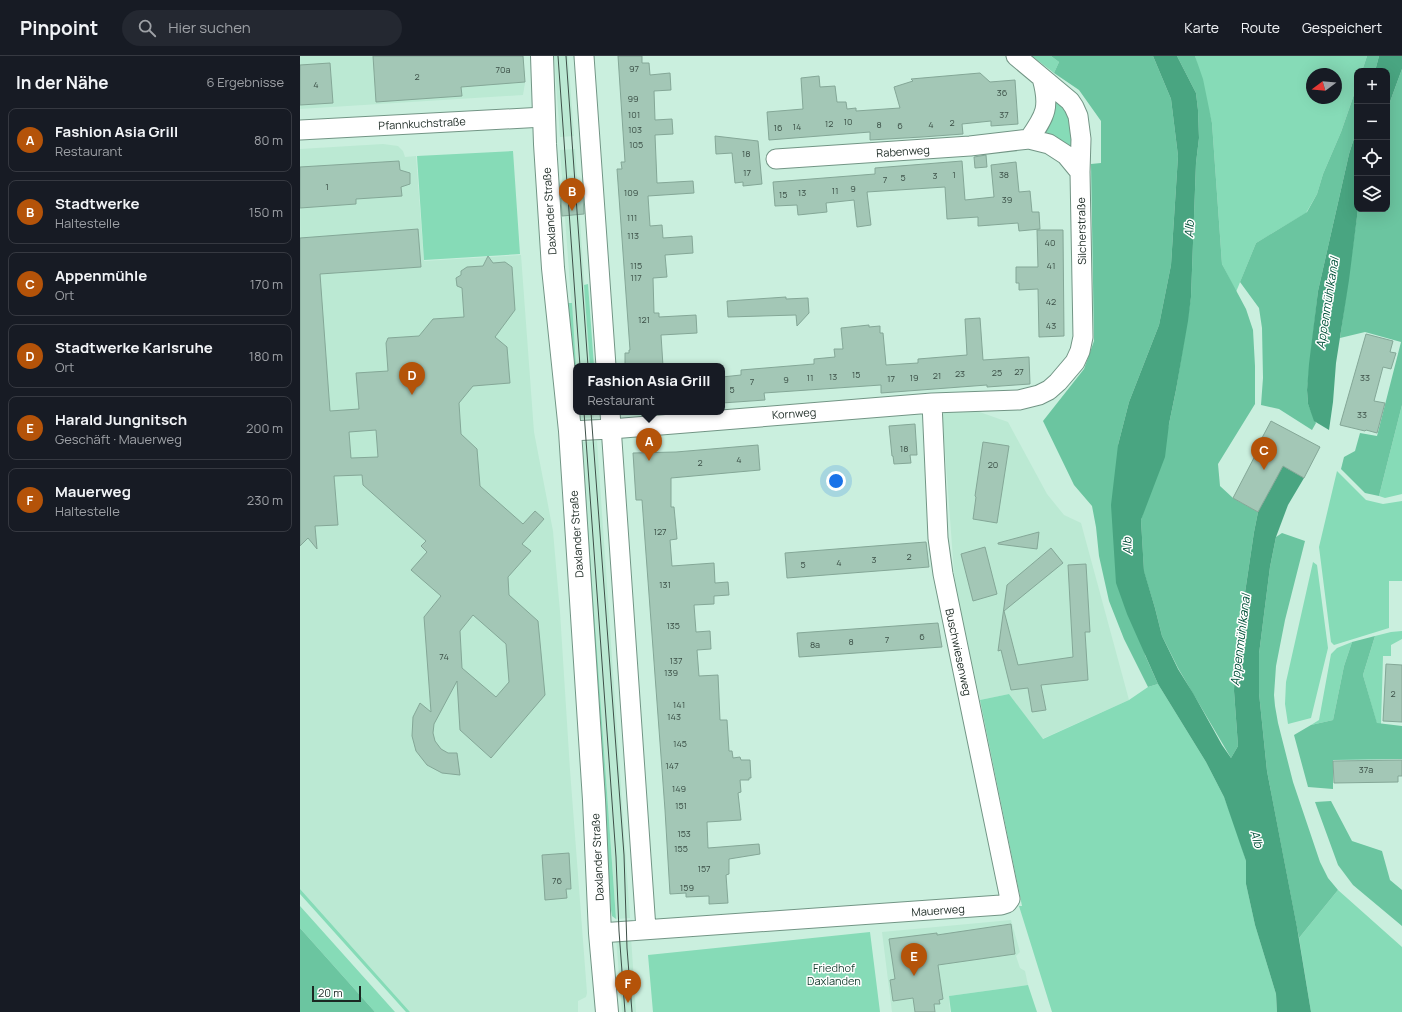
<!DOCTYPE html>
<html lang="de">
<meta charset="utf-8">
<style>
:root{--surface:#171b24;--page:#242831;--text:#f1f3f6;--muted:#9ea1a6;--line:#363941;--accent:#b45309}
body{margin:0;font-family:Manrope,sans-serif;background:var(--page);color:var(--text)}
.controls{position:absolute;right:12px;top:12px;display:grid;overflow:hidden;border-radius:8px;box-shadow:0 4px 16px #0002}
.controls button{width:36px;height:36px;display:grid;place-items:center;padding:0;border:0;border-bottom:1px solid var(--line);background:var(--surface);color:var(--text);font:20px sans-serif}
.compass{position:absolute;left:1006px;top:12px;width:36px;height:36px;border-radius:50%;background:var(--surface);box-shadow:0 4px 16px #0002;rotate:254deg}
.scale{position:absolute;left:12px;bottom:10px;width:49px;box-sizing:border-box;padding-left:4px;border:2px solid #1a2822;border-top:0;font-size:11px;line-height:14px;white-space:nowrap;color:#1a2822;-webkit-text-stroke:3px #fff;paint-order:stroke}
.you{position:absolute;left:536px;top:425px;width:14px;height:14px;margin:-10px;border:3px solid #fff;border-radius:50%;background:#1a73e8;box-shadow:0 0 0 6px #1a73e833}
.badge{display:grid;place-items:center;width:26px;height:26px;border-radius:50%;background:var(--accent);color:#fff;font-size:13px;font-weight:700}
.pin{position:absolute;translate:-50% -33px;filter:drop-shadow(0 1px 2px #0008)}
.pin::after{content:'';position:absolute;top:21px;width:14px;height:12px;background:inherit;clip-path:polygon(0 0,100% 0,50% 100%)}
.popup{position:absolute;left:273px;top:307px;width:152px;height:52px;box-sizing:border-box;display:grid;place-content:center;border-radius:8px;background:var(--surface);filter:drop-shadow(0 1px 3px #0005);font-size:13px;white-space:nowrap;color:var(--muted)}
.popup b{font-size:15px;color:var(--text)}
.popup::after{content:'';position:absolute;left:50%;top:100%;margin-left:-8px;border:8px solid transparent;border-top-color:var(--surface)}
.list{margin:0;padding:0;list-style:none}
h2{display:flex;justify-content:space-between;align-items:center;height:52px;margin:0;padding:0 16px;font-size:17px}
h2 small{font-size:13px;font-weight:400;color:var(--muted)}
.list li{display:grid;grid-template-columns:26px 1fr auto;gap:12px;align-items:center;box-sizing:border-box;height:64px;margin:0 8px 8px;padding:0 8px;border:1px solid var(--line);border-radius:8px}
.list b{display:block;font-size:15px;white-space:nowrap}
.list p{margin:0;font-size:13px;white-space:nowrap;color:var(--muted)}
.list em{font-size:13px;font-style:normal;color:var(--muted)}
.icon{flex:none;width:22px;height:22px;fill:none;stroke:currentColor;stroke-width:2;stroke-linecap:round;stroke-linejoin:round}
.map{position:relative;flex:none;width:1102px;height:956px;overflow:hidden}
header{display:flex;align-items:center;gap:24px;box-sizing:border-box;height:56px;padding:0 20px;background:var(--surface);border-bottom:1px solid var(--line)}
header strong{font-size:19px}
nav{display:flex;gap:22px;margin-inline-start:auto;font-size:14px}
.search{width:280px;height:36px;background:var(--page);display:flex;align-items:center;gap:10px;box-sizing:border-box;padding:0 14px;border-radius:22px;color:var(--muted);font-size:15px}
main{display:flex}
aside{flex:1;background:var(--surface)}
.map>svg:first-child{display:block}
</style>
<header>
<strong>Pinpoint</strong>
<div class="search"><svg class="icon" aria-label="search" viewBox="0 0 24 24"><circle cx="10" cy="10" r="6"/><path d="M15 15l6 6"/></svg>Hier suchen</div>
<nav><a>Karte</a><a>Route</a><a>Gespeichert</a></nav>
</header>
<main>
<aside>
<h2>In der Nähe<small>6 Ergebnisse</small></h2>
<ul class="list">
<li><span class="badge">A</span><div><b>Fashion Asia Grill</b><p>Restaurant</p></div><em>80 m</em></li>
<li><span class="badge">B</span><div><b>Stadtwerke</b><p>Haltestelle</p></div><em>150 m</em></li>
<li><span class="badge">C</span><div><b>Appenmühle</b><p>Ort</p></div><em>170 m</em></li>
<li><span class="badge">D</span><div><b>Stadtwerke Karlsruhe</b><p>Ort</p></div><em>180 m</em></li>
<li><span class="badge">E</span><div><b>Harald Jungnitsch</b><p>Geschäft · Mauerweg</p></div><em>200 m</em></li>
<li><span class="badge">F</span><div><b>Mauerweg</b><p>Haltestelle</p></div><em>230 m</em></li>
</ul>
</aside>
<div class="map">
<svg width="1102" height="956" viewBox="0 0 1102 956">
<rect width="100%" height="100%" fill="#caefde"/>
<!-- built -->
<path fill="#bbe9d3" d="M0 0H223L225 27 223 39 0 53Z
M254 0H268L274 80 260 81Z
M83 88 98 90 103 95 105 101 116 100 124 205 221 199 234 376 253 475 260 556 270 714 287 937 286 941 278 945V956H110L0 833V93Z
M275 93 290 310H276L260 94Z
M671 353 708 366 747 438 764 459 781 467 829 644 742 683 709 638 680 644 655 530 642 354Z
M279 356H293L294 362 280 363Z
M297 385 330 862 316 863 282 386Z
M711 864 720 896 716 900 720 912 725 915 728 929 649 940 650 956H592L582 876Z
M331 881 336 956H322L316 882Z"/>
<!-- green -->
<path fill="#86dbb7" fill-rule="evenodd" d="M732 0H751L759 6 754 17Z
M895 0H1067L1062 15H1057V30L1041 76 1023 118 1017 138 1006 157 956 187 936 236 922 208 912 67ZM1012 18H1036V42H1012Z
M757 42 774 67 777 94 739 77Z
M213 95 220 198 124 204 117 100Z
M288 228 294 310H290L284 229Z
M267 247H272L276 310V356H279L280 363 276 360 274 353Z
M1102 349V438L1085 442 1079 440Z
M280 386H282L316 863 312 860 311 854Z
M1037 415 1066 444 1083 448 1102 445V525H1089V572L1034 589 1031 586 1019 491Z
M1013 506 1017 509 1028 592 1011 662 988 668 985 648 986 626Z
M1102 575V583L1091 589V600H1083L1081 668H1077L1063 619 1075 580 1091 576Z
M1052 586 1044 610 1033 664 1011 669 1019 664 1031 598 1037 592Z
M858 628 906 706 924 741 937 775 946 805V828L955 869 976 938 977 956H752L719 850H722L680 644 709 638 743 683 829 644 848 631Z
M0 833 110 956H106L0 838Z
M1038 834 1102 891V956H1011L999 882Z
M0 850 95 956H75L0 872Z
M570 876 580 956H353L348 899Z
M728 929 737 956H651L649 940Z"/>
<!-- forest -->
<path fill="#6bc5a0" d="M751 0H853L871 43 878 100 871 209 859 269 829 346 818 389 845 599 858 628 848 631 824 583 809 545 799 500 796 471 792 450 774 429 743 365 784 313 794 285 791 108 801 107V65L779 34 754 17 759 6Z
M877 0H895L903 23 912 67 922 208 946 253 953 274 955 310V348L918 408 920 430 933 442 958 456 954 476 935 604 934 635 938 690 931 702 878 612 862 580 855 552 844 516 841 464 869 368 876 334 891 241 896 107 899 82 898 54 896 37Z
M1067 0H1079L1075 15H1062Z
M1102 13V349L1079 440 1065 437 1041 413 1044 401 1055 395 1060 377 1077 380 1101 286 1065 276 1040 282 1058 153H1087V54Z
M1057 30V73L1049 98 1018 235 1007 334 1008 348 1016 367 1012 374 979 353 961 349 963 322 962 272 959 252 940 226 956 187 1007 156 1017 138 1023 118 1041 76Z
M982 477 1005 485 985 564 976 610 974 639 975 650 978 667 993 726 1020 806 1028 822 1038 834 999 882 967 715 959 637V598L970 511 976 481Z
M1075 580 1063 619 1077 667 1102 670V703L1033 704V733L1008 731 994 679 1011 669 1033 664 1044 610 1052 586Z
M1031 745 1052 785 1082 795 1090 824 1102 834V870L1053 829 1038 809 1015 746Z
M0 872 75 956H0Z"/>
<!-- water -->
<path fill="#49a581" d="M853 0H877L896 37 898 54 899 82 896 107 891 241 888 265 876 334 869 368 865 401 841 464 844 515 855 552 862 580 878 613 893 637 922 689 931 702 938 690 934 635 935 604 954 476 958 456 983 410 1004 422 988 449 976 481 970 511 959 598V637L967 715 997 871 1011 956H977L976 938 955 869 946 828V805L924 741 906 706 858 628 827 558 816 527 811 449 818 389 829 346 859 269 871 209 878 100 871 43Z
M1079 0H1102V13L1087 54V15H1075Z
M1057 73 1058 153 1049 224 1036 307 1033 346 1029 374 1014 365 1008 348 1007 334 1009 308 1018 235 1049 98Z"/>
<!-- building -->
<path fill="#a3c7b6" stroke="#84a797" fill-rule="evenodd" d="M73 0H223L225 26 161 31 162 40 76 46Z
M318 0H342V7H349L350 19 370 17 371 34 354 35 355 64 372 63 373 78 355 79 357 127 393 125 394 137 348 140 350 170 362 169 363 182 392 180 393 197 365 199 367 221 353 222 354 257H359V261L396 259 397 277 361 279 363 310H325V297H329V294H330L317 113H322L321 106H325Z
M30 7 33 47 0 49V9Z
M680 17 690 26 715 24 718 68 691 70V65L662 68 663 78 622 81 570 84V76L469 84 467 56 503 53 501 22 519 20 520 31 535 30 537 46H546L547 53 556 52V55L600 52 594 31 613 25 611 23Z
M415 80 458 85 462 128 443 130V126L435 127 432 97 416 98Z
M686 99 687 111 675 112 674 101Z
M99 105 100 114 110 117V128L101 131 102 140 56 143V148L0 152V111Z
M662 105 665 144 694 141 691 109 716 106 719 136 730 135 732 156H739L740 173 719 175 718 167 678 170V161L647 163 645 131 567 136 571 169 557 171 554 144 526 147 527 156 498 159 497 149 475 150 473 126 575 118V112Z
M283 140 284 158 262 160 261 142Z
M118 173 121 211 20 218 30 355 59 353 56 317 88 315 86 287 88 282 119 280 133 263 164 261 162 232 157 230 156 222 161 219V215L167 211 183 210 188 200 193 207 205 206 212 211 215 254 195 281 207 291 210 327 173 330 159 347 161 378 177 393 180 430 223 468 235 455 244 463 222 488 231 495 208 521 209 539 238 565 245 639 191 702 160 674 157 625 134 668 133 677 135 685 141 693 148 697H157L160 719 142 717 127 709 116 695 112 680 113 661 120 647 131 656 124 561 141 540 111 514 127 496 121 490 126 485 63 429 62 419 34 420 38 469 15 470 17 493 8 482 0 490V182ZM76 374 78 401 51 402 49 376ZM173 559 206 588 209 626 196 641 162 612 160 575Z
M737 174H763L764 280 739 281 738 233 719 234V227H716V211H738Z
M486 241V243L508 242 509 257 497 270 496 259 428 261 427 245Z
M680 262 683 304 729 301 730 328 687 331V329L581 337V329L464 337 465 344 422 347V321L441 319V314L514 308V303L535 301 534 293H543L541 272 569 269V271L580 270V277H583L586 309 618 307V303L667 299 665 263Z
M1066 278 1093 285 1090 296 1096 297 1091 313 1083 311 1074 345 1085 347 1077 377 1066 374 1065 375 1040 369Z
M971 365 1020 391 1004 422 983 410 958 456 933 442 957 396 955 395Z
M615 368 617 399H610L611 407 594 408 593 400H592L589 370Z
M683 386 709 390 697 467 673 463 676 441 675 440Z
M458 389 460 414 371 422V451H374L377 483 370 484 372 510 414 507 415 527 428 526 429 539 414 540V548L394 549 396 576 410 575 411 593 397 594 399 620 418 619 420 664H427L429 695H432L433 702 440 701 441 704H450L451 722H449V724H440L441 736 438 737 441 764 407 766 408 792 459 788 460 798 429 803V818L426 819 428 847 409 848V840L386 841V837L370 838 365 754 342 444H336L333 397 376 396Z
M739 476 737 493 698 488V487Z
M626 486 629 511 487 522 485 497Z
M685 491 697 538 673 545 661 498Z
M751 492 763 507 704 555 718 609 773 601 768 509 786 508 790 576H785L788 624 741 629 746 654 732 656 728 632 711 634 701 594 698 595 707 529Z
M638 567 642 591 499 601 497 577Z
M1086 608 1102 609V666L1083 665Z
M1102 704V720H1098V726L1034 727 1033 705Z
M269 797 271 833H266L267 842 245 844 242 799Z
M711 868 715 898 638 909 643 943 639 944 640 948H634L635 956H615L613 942 593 945 590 924 595 923 589 883 637 877V879Z"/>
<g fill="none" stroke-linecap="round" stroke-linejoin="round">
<defs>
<path id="minor" d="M284 0 306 310
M0 74 244 61
M729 83C746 59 750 51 742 22
M476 103 670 90 729 83 749 88 766 99 780 116
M310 356 346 873
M270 375 311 373 632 347 719 344 739 339 749 334 758 326 775 306 780 295 783 281 780 116 781 83 778 60 774 51 770 45 716 0
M300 877 701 849 707 847 710 843 643 518 638 482 632 347"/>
<path id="tertiary" d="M242 0 245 88 253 212 270 375 294 744 300 877 307 956"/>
</defs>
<!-- minor casing -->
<use href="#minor" stroke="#729585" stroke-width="21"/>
<!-- tertiary casing -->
<use href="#tertiary" stroke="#729585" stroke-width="24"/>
<!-- minor -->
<use href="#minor" stroke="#fff" stroke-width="19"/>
<!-- tertiary -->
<use href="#tertiary" stroke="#fff" stroke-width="22"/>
<!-- tram -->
<path stroke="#3e5048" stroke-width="1" d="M258 0 280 310
M266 0 288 310
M284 356 316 801 319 875 325 956
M291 356 324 799 327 892 332 956"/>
</g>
<g text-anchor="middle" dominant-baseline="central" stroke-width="3" stroke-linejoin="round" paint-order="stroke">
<!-- number labels -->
<g font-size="9" fill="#3c5047">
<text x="334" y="12">97</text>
<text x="203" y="13">70a</text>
<text x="117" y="20">2</text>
<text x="16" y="28">4</text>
<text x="702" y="36">36</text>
<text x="333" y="42">99</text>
<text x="334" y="58">101</text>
<text x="704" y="58">37</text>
<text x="548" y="65">10</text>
<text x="652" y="66">2</text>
<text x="529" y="67">12</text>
<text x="579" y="68">8</text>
<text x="631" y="68">4</text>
<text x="600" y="69">6</text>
<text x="497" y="70">14</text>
<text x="478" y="71">16</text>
<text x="335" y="73">103</text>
<text x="336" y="88">105</text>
<text x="446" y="97">18</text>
<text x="447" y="116">17</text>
<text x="654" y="118">1</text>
<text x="704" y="118">38</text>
<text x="635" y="119">3</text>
<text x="603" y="121">5</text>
<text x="585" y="123">7</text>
<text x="27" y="130">1</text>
<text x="553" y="132">9</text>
<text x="535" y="134">11</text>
<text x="331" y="136">109</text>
<text x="502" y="136">13</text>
<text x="483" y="138">15</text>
<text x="707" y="143">39</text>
<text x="332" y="161">111</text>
<text x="333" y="179">113</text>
<text x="750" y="186">40</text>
<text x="336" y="209">115</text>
<text x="751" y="209">41</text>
<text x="336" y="221">117</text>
<text x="751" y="245">42</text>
<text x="344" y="263">121</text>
<text x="751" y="269">43</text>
<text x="719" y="315">27</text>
<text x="697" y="316">25</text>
<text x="660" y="317">23</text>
<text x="556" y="318">15</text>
<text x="637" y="319">21</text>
<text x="533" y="320">13</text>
<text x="510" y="321">11</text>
<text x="614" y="321">19</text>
<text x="1065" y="321">33</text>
<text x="591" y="322">17</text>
<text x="486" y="323">9</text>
<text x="452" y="325">7</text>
<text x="432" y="333">5</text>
<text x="1062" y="358">33</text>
<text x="604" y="392">18</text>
<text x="439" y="403">4</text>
<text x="400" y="406">2</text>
<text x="693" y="408">20</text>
<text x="360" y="475">127</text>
<text x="609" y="500">2</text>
<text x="574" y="503">3</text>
<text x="539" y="506">4</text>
<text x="503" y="508">5</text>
<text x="365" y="528">131</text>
<text x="373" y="569">135</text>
<text x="622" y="580">6</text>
<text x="587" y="583">7</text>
<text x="551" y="585">8</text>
<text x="515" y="588">8a</text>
<text x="144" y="600">74</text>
<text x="376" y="604">137</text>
<text x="371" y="616">139</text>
<text x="1093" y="637">2</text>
<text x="379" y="648">141</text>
<text x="374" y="660">143</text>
<text x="380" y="687">145</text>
<text x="372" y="709">147</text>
<text x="1066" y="713">37a</text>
<text x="379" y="732">149</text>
<text x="381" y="749">151</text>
<text x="384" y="777">153</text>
<text x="381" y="792">155</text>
<text x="404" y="812">157</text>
<text x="257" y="824">76</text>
<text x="387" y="831">159</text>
</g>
<!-- street labels -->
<g font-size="11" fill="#1a2822" stroke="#fff">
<text transform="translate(122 67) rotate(-3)">Pfannkuchstraße</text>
<text transform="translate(603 95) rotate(-4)">Rabenweg</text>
<text transform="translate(249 155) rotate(-94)">Daxlander Straße</text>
<text transform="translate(781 175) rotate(-91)">Silcherstraße</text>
<text transform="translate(494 357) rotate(-4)">Kornweg</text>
<text transform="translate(276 478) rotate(-94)">Daxlander Straße</text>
<text transform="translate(659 596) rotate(78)">Buschwiesenweg</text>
<text transform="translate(297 801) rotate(-93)">Daxlander Straße</text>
<text transform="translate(638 854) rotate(-4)">Mauerweg</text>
</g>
<!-- park labels -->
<g font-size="11" fill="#143d2d" stroke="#fff">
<text x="534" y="911">Friedhof<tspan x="534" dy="13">Daxlanden</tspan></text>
</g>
<!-- water labels -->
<g font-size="12" font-style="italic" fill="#025139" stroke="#fff">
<text transform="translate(889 173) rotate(-86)">Alb</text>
<text transform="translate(1027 247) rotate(-81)">Appenmühlkanal</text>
<text transform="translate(827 490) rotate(-92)">Alb</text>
<text transform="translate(940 584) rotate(-83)">Appenmühlkanal</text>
<text transform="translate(957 783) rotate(74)">Alb</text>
</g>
</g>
</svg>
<div class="controls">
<button>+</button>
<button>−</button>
<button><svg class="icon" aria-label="locate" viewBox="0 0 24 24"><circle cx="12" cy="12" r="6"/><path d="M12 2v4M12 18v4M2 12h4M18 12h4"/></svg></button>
<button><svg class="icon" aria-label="layers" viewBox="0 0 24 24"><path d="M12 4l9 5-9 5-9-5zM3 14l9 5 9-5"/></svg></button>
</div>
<svg class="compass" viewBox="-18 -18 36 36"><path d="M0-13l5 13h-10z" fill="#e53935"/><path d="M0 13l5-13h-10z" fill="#9ea1a6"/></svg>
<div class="scale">20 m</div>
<div class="you"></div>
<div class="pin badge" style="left:349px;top:405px">A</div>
<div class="popup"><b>Fashion Asia Grill</b>Restaurant</div>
<div class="pin badge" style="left:272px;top:155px">B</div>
<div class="pin badge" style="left:964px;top:414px">C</div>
<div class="pin badge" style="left:112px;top:339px">D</div>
<div class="pin badge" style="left:614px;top:920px">E</div>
<div class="pin badge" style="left:328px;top:947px">F</div>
</div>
</main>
